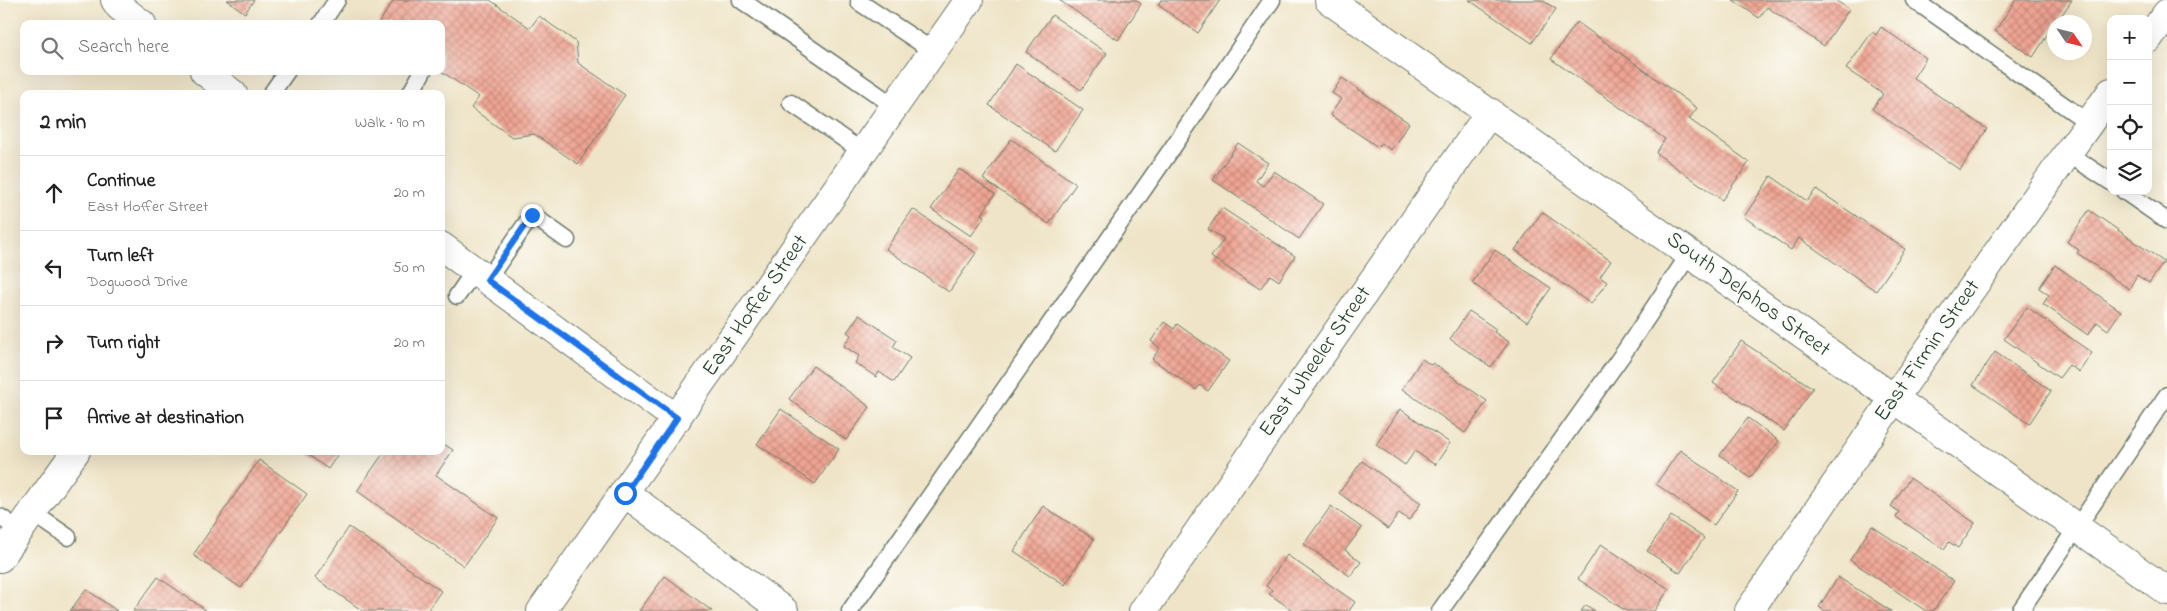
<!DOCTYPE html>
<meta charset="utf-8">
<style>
:root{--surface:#fff;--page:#f2f2f2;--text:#222;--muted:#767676;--line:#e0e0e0}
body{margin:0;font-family:"Indie Flower",sans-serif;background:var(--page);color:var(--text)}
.controls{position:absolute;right:15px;top:15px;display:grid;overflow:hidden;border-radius:10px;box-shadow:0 5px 20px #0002}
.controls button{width:45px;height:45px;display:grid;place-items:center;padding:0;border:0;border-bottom:1px solid var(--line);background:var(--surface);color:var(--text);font:25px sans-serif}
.compass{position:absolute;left:2047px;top:15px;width:45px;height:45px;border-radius:50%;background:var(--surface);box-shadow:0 5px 20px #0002;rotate:125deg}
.stop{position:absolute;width:15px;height:15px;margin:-11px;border:4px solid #1a73e8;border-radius:50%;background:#fff}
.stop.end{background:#1a73e8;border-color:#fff;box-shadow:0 1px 5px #0008}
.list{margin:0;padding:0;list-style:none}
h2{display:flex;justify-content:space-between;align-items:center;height:65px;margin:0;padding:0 20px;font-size:21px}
h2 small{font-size:16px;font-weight:400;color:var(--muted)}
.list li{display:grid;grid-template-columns:32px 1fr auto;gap:15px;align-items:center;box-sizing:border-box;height:75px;padding:0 20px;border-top:1px solid var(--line)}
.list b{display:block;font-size:19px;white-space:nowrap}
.list p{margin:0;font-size:16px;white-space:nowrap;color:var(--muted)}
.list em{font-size:16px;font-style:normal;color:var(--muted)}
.icon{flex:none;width:28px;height:28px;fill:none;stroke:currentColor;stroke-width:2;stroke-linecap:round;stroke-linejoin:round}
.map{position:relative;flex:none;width:2167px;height:611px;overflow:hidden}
.search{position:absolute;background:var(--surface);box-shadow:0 5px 20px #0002;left:20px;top:20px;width:425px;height:55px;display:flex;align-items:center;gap:12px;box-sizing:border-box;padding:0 18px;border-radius:10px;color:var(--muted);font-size:19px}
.panel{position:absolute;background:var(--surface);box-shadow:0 5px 20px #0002;left:20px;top:90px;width:425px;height:365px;border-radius:10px}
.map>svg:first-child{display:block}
</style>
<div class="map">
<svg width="2167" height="611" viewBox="0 0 2167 611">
<defs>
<pattern id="building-cross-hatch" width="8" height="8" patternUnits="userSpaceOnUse" patternTransform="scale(1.25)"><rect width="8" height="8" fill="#f0a493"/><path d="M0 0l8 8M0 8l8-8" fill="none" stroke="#c28779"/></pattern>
</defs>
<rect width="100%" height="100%" fill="#fdfcf7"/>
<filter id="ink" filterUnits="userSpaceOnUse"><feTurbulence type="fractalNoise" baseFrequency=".02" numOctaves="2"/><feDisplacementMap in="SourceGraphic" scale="10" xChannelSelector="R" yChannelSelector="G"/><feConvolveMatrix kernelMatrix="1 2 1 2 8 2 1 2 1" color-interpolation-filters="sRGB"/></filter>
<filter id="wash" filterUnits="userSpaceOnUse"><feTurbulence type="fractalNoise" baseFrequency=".0096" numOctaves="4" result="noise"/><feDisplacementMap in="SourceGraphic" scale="20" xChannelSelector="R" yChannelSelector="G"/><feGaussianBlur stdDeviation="1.12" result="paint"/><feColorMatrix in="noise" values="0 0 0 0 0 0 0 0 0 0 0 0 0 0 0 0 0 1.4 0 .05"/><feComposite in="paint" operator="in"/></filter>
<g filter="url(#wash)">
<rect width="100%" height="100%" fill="#efe4c7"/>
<g id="blocks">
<!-- building -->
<path fill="url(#building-cross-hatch)" d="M227 0H254L245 13Z
M394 0H490L530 28 539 16 576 42 578 63 625 95 578 164 534 134 512 137 471 108 479 97 441 71V24H378Z
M1059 0H1136L1141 4 1118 40Z
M1161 0H1220L1198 33 1158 5Z
M1469 0H1542L1556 9 1532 43Z
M1733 0H1835L1849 9 1824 46 1767 7 1759 18Z
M2016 0H2072L2057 22H2054V25L2033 57 1995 31Z
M1052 15 1107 53 1081 90 1026 52Z
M1577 22 1697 108 1689 119 1749 162 1722 200 1656 153 1665 139 1551 59Z
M1881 27 1926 58 1913 78 1987 129 1960 170 1872 109 1883 94 1846 69 1872 32 1876 35Z
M1016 64 1083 110 1055 151 989 105Z
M1342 78 1409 123 1391 150 1381 143 1378 147 1330 115 1341 99 1332 93Z
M1011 139 1076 184 1049 224 983 179Z
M1238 143 1268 163 1256 181 1263 186 1274 171 1323 204 1299 239 1213 180Z
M959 169 995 194 982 214 985 216 971 236 931 209Z
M1771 176 1807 201 1816 189 1905 249 1876 291 1799 238 1791 250 1744 217Z
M1222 208 1295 256 1279 281 1270 275 1260 289 1211 257 1224 239 1208 229Z
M913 209 976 253 949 292 886 249Z
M2089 210 2164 262 2149 283 2137 275 2129 289 2077 253 2079 250 2067 242Z
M1542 212 1611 261 1600 277 1607 282 1591 304 1515 250Z
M1495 250 1551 288 1527 322 1472 283Z
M2055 265 2121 311 2108 330 2097 322 2088 335 2043 304 2049 295 2039 288Z
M2027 307 2092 353 2079 372 2069 365 2059 378 2004 339Z
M1469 311 1496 329 1494 332 1509 342 1491 367 1450 339Z
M859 315 897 340 893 347 910 358 894 382 879 372 876 377 855 363 859 356 844 346 851 335 847 332Z
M1164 322 1174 329 1177 324 1229 361 1208 391 1200 385 1196 390 1152 359 1160 348 1151 341Z
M1741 341 1813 388 1784 431 1713 383Z
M1995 352 2051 391 2029 424 1973 385Z
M1422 359 1431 365 1433 363 1487 401 1465 433 1402 389Z
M813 366 870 407 846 440 789 399Z
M781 409 839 449 815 484 757 444Z
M1400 409 1450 443 1435 465 1415 451 1405 465 1376 445Z
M1748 418 1779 441 1750 478 1720 455Z
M441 442 453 450 436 475 498 518 464 566 357 491 385 451H441Z
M1680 450 1738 491 1714 525 1656 484Z
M303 451H340L328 469Z
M259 460 307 494 241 588 193 555Z
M1362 461 1421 503 1409 520 1399 513 1388 529 1339 493Z
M1910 478 1975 523 1958 548 1949 542 1944 549 1896 517 1899 512 1891 506Z
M1043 506 1094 539 1065 585 1014 551Z
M1331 506 1362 528 1345 550 1361 562 1350 576 1304 544Z
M1671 516 1704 538 1680 573 1647 551Z
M1872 526 1954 581 1933 611H1926L1850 560Z
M349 527 441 591 427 611H363L315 578Z
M1601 544 1669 589 1654 611H1626L1578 579Z
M1287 555 1355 602 1349 611H1294L1269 594 1272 590 1266 586Z
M665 576 712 611H639Z
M158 577 207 611H133Z
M1838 577 1891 611H1825L1819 607Z
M86 589 117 611H70Z
M1586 605 1595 611H1581Z"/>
</g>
</g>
<g filter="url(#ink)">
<use href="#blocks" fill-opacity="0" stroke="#687767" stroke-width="1"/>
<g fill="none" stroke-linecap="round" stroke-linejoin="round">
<defs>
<path id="lane" d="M741 0 894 106
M1914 0 2089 123
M859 2 933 51
M321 24 337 0
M271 94 287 71
M410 94 423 71
M791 103 863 152
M2067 153 2111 182
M2124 191 2167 221
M487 280 532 215 567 240
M457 296 475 270
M33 513 68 537
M0 517 20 530
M850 611 1173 147 1272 0
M1440 611 1625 351 1690 253
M2020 611 2167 395"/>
<path id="street" d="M115 0 120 7 142 24
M1329 0C1609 196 1886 396 2167 591
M2148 39 2167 13
M204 71 233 94
M441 246 677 419
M625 493 784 611
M0 558 76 451
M541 611 969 0
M1143 611 1490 112
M1749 611 1893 400 2111 92"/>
</defs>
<!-- lane casing -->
<use href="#lane" stroke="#687767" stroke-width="19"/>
<!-- street casing -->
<use href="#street" stroke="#687767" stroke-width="30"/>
<!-- lane -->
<use href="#lane" stroke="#fff" stroke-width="16"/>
<!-- street -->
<use href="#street" stroke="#fff" stroke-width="28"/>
</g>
</g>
<g fill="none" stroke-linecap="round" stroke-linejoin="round" filter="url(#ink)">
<!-- route -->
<path stroke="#1a73e8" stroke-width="6" d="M532 215 487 280 677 418 625 493"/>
</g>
<g text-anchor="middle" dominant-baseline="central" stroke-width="4.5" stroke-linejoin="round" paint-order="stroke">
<!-- street labels -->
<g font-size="22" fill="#1f3d34" stroke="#fdfcf7">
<text transform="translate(1748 295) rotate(36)">South Delphos Street</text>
<text transform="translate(756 306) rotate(-55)">East Hoffer Street</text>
<text transform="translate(1928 351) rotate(-55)">East Firmin Street</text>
<text transform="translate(1316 362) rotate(-55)">East Wheeler Street</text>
</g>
</g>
</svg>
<div class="controls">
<button>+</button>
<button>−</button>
<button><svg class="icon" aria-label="locate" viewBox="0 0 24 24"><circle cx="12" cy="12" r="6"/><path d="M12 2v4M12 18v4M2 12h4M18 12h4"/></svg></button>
<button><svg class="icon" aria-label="layers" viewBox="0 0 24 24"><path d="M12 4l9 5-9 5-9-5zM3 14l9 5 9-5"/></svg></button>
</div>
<svg class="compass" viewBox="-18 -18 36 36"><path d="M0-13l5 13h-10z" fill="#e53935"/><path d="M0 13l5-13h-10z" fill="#767676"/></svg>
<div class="stop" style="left:625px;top:493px"></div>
<div class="stop end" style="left:532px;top:215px"></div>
<div class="search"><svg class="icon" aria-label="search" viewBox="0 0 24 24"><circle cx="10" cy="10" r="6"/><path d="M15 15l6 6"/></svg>Search here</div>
<section class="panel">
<h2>2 min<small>Walk · 90 m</small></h2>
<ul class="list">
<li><svg class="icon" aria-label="ahead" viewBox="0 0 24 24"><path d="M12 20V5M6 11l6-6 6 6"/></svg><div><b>Continue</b><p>East Hoffer Street</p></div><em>20 m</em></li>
<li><svg class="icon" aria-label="left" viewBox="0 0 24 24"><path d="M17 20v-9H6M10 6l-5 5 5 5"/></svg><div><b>Turn left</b><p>Dogwood Drive</p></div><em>50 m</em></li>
<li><svg class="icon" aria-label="right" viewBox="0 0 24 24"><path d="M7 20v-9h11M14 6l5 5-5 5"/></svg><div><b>Turn right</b></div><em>20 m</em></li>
<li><svg class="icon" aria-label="arrive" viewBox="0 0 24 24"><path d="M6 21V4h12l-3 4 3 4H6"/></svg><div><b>Arrive at destination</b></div></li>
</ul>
</section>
</div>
